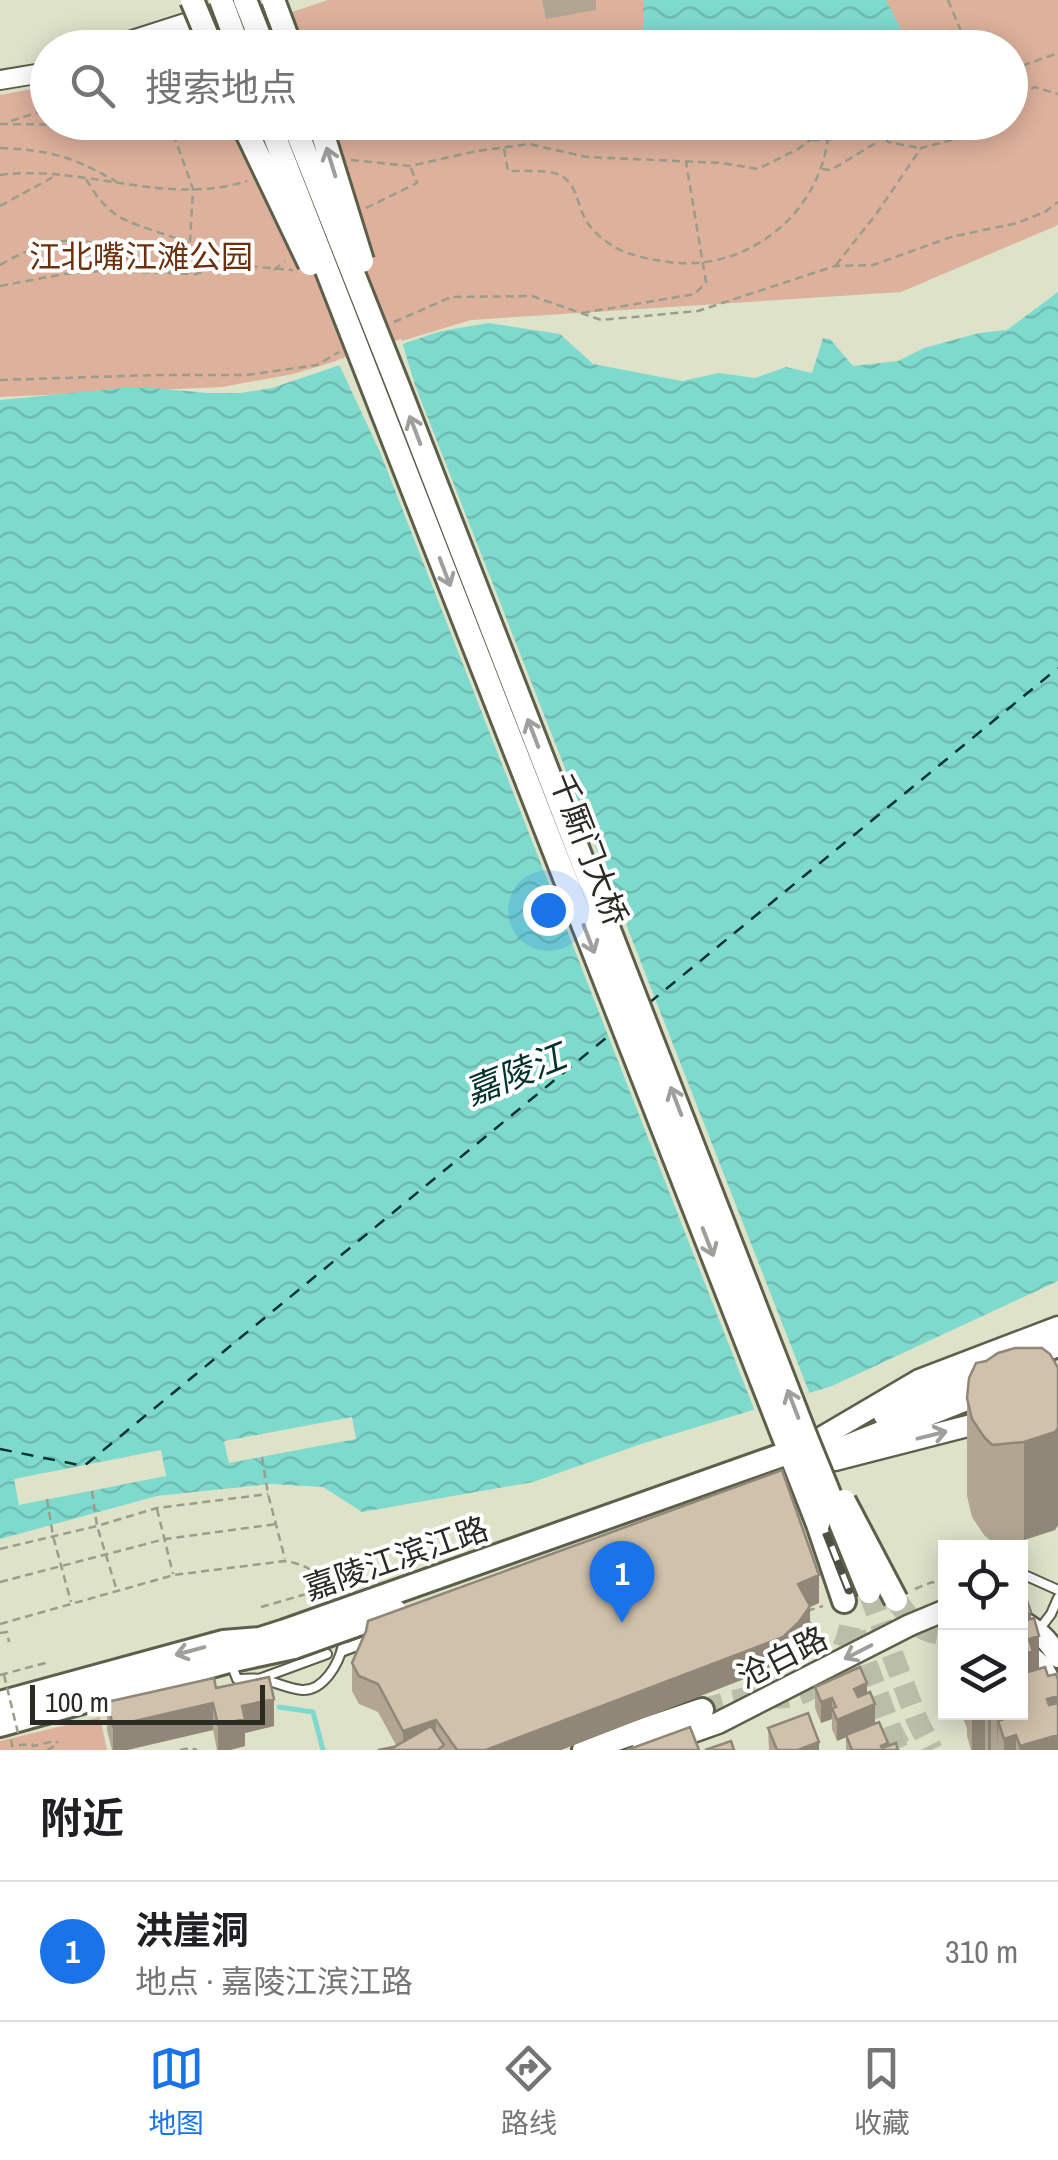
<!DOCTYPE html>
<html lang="zh">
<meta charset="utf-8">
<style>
:root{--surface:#fff;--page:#f6f6f6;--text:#202124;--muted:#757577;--line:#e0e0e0;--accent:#1a73e8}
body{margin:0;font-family:"Archivo Narrow","Noto Sans SC",sans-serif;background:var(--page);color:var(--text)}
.controls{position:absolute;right:30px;bottom:30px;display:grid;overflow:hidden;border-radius:0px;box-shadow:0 5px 25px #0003}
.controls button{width:90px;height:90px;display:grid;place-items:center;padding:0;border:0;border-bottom:2px solid var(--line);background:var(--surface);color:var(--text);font:50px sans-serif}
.scale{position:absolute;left:30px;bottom:25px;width:235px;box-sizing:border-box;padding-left:10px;border:5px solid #2a2c23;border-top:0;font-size:28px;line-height:35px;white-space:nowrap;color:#2a2c23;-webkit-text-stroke:8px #fff;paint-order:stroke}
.you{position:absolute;left:548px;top:910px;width:35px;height:35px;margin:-25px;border:8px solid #fff;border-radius:50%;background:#1a73e8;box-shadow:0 0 0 15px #1a73e833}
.badge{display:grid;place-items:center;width:65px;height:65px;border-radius:50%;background:var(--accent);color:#fff;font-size:32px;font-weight:700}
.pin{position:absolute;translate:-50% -82px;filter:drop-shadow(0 2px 5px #0008)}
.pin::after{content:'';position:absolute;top:52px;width:35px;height:30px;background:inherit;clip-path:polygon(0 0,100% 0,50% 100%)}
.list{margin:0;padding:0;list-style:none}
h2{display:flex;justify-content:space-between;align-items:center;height:130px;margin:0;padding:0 40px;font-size:42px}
h2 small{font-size:32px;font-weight:400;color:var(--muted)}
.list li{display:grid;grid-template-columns:65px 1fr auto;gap:30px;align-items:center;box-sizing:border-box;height:140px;padding:0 40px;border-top:2px solid var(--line)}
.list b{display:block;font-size:38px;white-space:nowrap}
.list p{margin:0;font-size:32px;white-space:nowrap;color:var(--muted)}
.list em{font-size:32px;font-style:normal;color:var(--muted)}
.icon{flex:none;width:55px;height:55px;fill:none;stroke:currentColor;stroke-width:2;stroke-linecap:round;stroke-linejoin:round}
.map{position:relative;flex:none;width:1058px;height:1750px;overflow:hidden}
.search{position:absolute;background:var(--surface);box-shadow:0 5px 25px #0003;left:30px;right:30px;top:30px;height:110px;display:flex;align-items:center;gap:25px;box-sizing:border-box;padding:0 35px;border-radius:55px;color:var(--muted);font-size:38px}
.sheet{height:270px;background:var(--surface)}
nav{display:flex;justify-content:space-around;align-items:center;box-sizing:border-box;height:140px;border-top:2px solid var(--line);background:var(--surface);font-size:28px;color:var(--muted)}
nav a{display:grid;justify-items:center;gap:5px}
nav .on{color:var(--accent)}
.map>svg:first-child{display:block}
</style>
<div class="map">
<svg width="1058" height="1750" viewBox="0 0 1058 1750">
<defs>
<pattern id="water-waves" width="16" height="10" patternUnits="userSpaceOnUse" patternTransform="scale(2.5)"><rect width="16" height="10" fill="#7fdace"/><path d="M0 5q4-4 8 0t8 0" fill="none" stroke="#6ebbb1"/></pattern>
</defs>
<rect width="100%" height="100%" fill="#dee2c9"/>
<!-- green -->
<path fill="#ddb19c" d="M328 0H1058V225L901 292 471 320 293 374 222 387 0 397V95L47 86 48 122H1010V48L188 47Z
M100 1717 107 1750H0V1741Z"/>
<!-- water -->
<path fill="url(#water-waves)" d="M643 0H886L910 47 732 48 726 39 676 47H643Z
M1058 292V1281L832 1386 641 1444 533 1482 362 1512 323 1487 270 1484 157 1496 0 1539V400L123 388H152L208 393H241L272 388 441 331 489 323 560 334 593 364 682 381 719 373 755 378 786 367 812 373 823 338 830 339 853 366 898 361 924 348 979 333 1007 330Z"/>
<!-- pier -->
<path fill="#dee2c9" d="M401 339 415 385 811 1397 756 1414 380 452 337 360Z
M352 1417 356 1439 229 1463 224 1441Z
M161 1450 166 1476 19 1505 14 1479Z"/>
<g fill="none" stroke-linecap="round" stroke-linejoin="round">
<!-- stream -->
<path stroke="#7fdace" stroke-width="5" d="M279 1707 313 1712 323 1750"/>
<!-- ferry -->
<path stroke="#04322e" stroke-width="2.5" stroke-dasharray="12 10" stroke-linecap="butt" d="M649 1003 1058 668
M0 1449 84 1466 612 1033"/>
<!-- secondary-tunnel -->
<path stroke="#babea8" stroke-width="20" stroke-dasharray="20 10" stroke-linecap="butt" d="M891 1730 899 1750"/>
<!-- primary-tunnel -->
<path stroke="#babea8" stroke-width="22" stroke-dasharray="22 11" stroke-linecap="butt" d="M869 1592 917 1720 932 1750
M896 1600C911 1620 918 1633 946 1634
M855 1633 891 1730 902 1750
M702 1710C717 1706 733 1700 749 1698 764 1696 782 1700 797 1695 827 1685 847 1650 851 1621"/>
<defs>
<path id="service" d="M1020 1573 1058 1590
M1038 1631 1051 1614 1058 1598
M232 1666 237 1679C245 1679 254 1678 262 1679 275 1682 289 1689 302 1690 324 1691 339 1663 343 1645
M259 1679 327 1654"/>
<path id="pedestrian" d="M343 1650 370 1640"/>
<path id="tertiary" d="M107 48 235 7
M0 80 48 72"/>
<path id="secondary" d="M805 1447 919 1380 1058 1327
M835 1460 991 1420
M1020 1620C1037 1630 1049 1640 1058 1657
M642 1750 718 1723 910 1625 946 1610"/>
<path id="primary" d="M885 1415 1058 1345
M770 1477 994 1388
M818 1524 844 1601
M1020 1648 1041 1667 1058 1698
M0 1703 223 1642 260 1639 285 1631
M0 1725 229 1661 294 1647
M584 1750 702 1710"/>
</defs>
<!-- service casing -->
<use href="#service" stroke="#5c5f4a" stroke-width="12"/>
<!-- pedestrian casing -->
<use href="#pedestrian" stroke="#5c5f4a" stroke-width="15"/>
<!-- tertiary casing -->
<use href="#tertiary" stroke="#5c5f4a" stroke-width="22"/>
<!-- secondary casing -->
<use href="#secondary" stroke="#5c5f4a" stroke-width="25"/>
<!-- primary casing -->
<use href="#primary" stroke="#5c5f4a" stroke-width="28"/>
<!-- path -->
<path stroke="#9a9d8a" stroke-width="2.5" stroke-dasharray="8 5" stroke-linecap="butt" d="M948 0 968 48
M1010 70 1058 53
M1010 104 1034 87 1058 94
M11 121 48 109
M169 122 193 189 190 242
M0 124 94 125 116 122
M812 140H828L894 122
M0 148C51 150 73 157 117 182
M504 149 508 171C523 171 539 170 554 173 578 179 576 205 587 222 592 231 607 243 616 248 632 256 649 259 668 262 733 271 797 232 820 170 824 160 826 150 828 140
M351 160 410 166 477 151 529 144 587 157 722 163 758 169 798 149 810 140 851 122
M822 169 831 170 874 144 876 127 888 142 919 148
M0 175C82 164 165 207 247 181
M0 206 55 176
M366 208 417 183 410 166
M211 263 293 270
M0 265C50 236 93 228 140 268
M836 265 877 213 921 148 959 138 984 122
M274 270 285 261
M0 286 64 274 102 271 196 274 204 271 210 263C209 260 209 257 208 255 200 242 136 228 118 216 103 206 95 194 86 179
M582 313 695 294 706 282 686 162
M394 322 451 297 532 296 601 320 698 311 835 266 873 265 951 237 1017 223 1045 212 1058 202
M0 380 156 375H247L317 365 339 352
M262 1457 268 1494 285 1559
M92 1491 97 1526 117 1591
M47 1499 53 1536 71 1602
M157 1509 173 1574
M0 1549 97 1526 157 1508 268 1494
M0 1582 165 1539 277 1524
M915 1589 932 1582 946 1587
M261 1607 331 1587
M807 1611 823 1606
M809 1621 823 1650
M0 1624 174 1575 285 1561C306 1564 322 1575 335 1591
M0 1633 7 1632 9 1642
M0 1675 49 1662
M11 1740 12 1746 32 1744 33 1746 55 1741
M47 1750 57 1745V1741
M180 1750 191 1748 197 1750"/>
<!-- service -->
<use href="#service" stroke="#fff" stroke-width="8"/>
<!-- pedestrian -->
<use href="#pedestrian" stroke="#fff" stroke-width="10"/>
<!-- tertiary -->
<use href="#tertiary" stroke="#fff" stroke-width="18"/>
<!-- secondary -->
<use href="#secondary" stroke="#fff" stroke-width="20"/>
<!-- primary -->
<use href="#primary" stroke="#fff" stroke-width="22"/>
<defs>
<path id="rail" d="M236 0 255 48
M273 122 849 1590"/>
</defs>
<!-- rail casing -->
<use href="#rail" stroke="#4e5044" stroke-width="9"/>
<!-- rail -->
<use href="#rail" stroke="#fff" stroke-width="5" stroke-dasharray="15" stroke-linecap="butt"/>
<defs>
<path id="primary-bridge" d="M192 0 212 48
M221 0 239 48
M245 0 264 48
M273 0 291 48
M242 122 310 264
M269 122 818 1524
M293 122 399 389 807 1440 869 1592
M319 122 362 261
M844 1501 896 1600
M285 1631 802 1448
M294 1647 395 1611"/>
</defs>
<!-- primary-bridge casing -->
<use href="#primary-bridge" stroke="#5c5f4a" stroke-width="28" stroke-linecap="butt"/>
<!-- path-bridge -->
<path stroke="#9a9d8a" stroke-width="2.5" stroke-dasharray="8 5" stroke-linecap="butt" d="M4 1675 18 1733"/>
<!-- primary-bridge -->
<use href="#primary-bridge" stroke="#fff" stroke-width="22"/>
</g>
<!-- wall -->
<path fill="#b2a693" d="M542 0H596V10L546 19Z
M187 122H216V128L193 137Z
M1058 1368V1525L1055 1530 1024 1540 992 1542 984 1535 972 1517 967 1496V1398Z
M1020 1593 1031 1619 1039 1669 1058 1750H971L967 1736V1729L961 1712H1020Z
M819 1603 810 1607V1634L799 1649 783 1664 561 1750H378L396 1745 378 1712 359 1704 352 1691V1663Z
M815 1687 867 1694 875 1724 888 1746 898 1750H846V1737L837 1741 832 1729V1719L821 1723 815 1708Z
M216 1688 274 1726 245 1733V1746L230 1750H217L213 1730 127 1750H112L107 1730V1702Z
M768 1728 819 1750H769Z"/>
<!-- shaded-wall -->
<path fill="#918778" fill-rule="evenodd" d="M193 122H216V128L193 137Z
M1058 1428V1525L1055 1530 1024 1540V1442Z
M819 1575V1603L810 1607V1634L799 1649 783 1664 561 1750H486L798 1584Z
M1031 1612V1639L1039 1636V1734L1047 1699 1058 1696V1750H1020L1016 1735V1750H1004V1739L998 1721 997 1750V1714L1008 1712V1738L1020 1712V1615ZM1024 1673 1026 1683 1024 1745Z
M867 1683V1704L854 1710V1689Z
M832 1698V1719L821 1723V1702Z
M274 1699V1726L245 1733V1746L230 1750H218V1725L242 1706Z
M213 1703V1730L127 1750H113V1726Z
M875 1704V1725L837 1741V1720Z
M972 1712H985V1750H972Z
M988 1712H991V1750H988Z
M436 1720V1748L403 1750V1731Z
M819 1742V1750H798Z"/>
<!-- building -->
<path fill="#cfc1ab" stroke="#918778" stroke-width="2.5" d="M717 36 719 48H677L676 44Z
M1015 1348H1042L1050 1354 1058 1368V1428L1055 1432 1024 1442 992 1445 984 1437 972 1419 967 1398 969 1378 976 1363 986 1361 998 1353Z
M782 1470 819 1575 798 1584 810 1606 799 1622 783 1637 486 1750H457L436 1720 403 1731 378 1684 359 1676 352 1663 366 1631 368 1621Z
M1024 1592 1031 1612 1020 1615V1593Z
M1034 1618 1039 1636 1029 1639 1033 1651 1020 1654V1622Z
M860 1667 867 1683 854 1689 858 1697 870 1692 875 1704 837 1720 832 1708 836 1707 832 1698 821 1702 815 1687Z
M1045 1667 1048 1676 1056 1674 1058 1680V1696L1047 1699 1049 1705 1058 1703V1735L1020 1746 1016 1735 1004 1739 998 1721 1010 1717 1008 1712H1020V1677L1023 1684 1026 1683 1024 1673Z
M269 1677 274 1699 242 1706 245 1719 218 1725 213 1703 113 1726 107 1702 214 1678 216 1688Z
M808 1713 819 1742 798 1750H777L768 1728Z
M879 1722 888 1743 881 1746 882 1748 896 1743 898 1750H852L846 1735Z
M431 1726 444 1745 438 1750H378L394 1747Z
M690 1727 699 1750H627Z
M731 1741 734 1750H705Z"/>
<!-- one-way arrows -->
<defs><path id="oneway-shaft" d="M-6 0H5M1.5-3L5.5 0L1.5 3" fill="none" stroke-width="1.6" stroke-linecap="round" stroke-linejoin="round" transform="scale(2.5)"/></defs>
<g stroke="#9fa09c">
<use href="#oneway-shaft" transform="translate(331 162) rotate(-107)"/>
<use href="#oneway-shaft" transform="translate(415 430) rotate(-111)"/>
<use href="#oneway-shaft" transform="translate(445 572) rotate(69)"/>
<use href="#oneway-shaft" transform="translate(533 733) rotate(-111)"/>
<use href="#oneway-shaft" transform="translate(589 939) rotate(69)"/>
<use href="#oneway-shaft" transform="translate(676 1101) rotate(-111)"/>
<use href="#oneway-shaft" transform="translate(708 1242) rotate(69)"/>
<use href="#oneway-shaft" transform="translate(793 1404) rotate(-111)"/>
<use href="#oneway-shaft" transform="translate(932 1435) rotate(-14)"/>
<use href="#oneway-shaft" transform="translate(190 1651) rotate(165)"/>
<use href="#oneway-shaft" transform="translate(858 1652) rotate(153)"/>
</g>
<g text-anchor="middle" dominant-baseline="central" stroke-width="8" stroke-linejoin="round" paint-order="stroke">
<!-- park labels -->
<g font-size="32" fill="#6c300e" stroke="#fff">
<text x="141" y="256">江北嘴江滩公园</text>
</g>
<!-- street labels -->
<g font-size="32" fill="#2a2c23" stroke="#fff">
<text transform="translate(589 849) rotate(69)">千厮门大桥</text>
<text transform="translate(396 1558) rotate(-19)">嘉陵江滨江路</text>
<text transform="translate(782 1657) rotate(-27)">沧白路</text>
</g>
<!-- water labels -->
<g font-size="35" font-style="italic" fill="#04322e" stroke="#fff">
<text transform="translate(515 1074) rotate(-22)">嘉陵江</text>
</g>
</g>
</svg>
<div class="controls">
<button><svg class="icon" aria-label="locate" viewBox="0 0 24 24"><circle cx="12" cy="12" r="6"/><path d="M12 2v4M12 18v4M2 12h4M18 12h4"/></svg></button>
<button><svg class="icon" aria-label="layers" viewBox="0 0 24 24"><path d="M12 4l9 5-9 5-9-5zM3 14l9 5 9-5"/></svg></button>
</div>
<div class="scale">100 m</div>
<div class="you"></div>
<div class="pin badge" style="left:622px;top:1623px">1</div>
<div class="search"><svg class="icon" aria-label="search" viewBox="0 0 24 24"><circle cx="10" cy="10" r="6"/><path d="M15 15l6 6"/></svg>搜索地点</div>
</div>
<section class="sheet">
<h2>附近<small></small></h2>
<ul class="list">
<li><span class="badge">1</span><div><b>洪崖洞</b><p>地点 · 嘉陵江滨江路</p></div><em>310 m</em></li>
</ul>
</section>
<nav>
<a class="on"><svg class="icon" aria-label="map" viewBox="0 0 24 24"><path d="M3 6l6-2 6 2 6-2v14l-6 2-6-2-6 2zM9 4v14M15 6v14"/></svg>地图</a>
<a><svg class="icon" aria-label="directions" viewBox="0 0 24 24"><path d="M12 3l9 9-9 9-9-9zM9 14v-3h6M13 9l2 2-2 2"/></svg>路线</a>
<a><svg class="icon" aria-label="saved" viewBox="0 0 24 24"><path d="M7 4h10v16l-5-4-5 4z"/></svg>收藏</a>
</nav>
